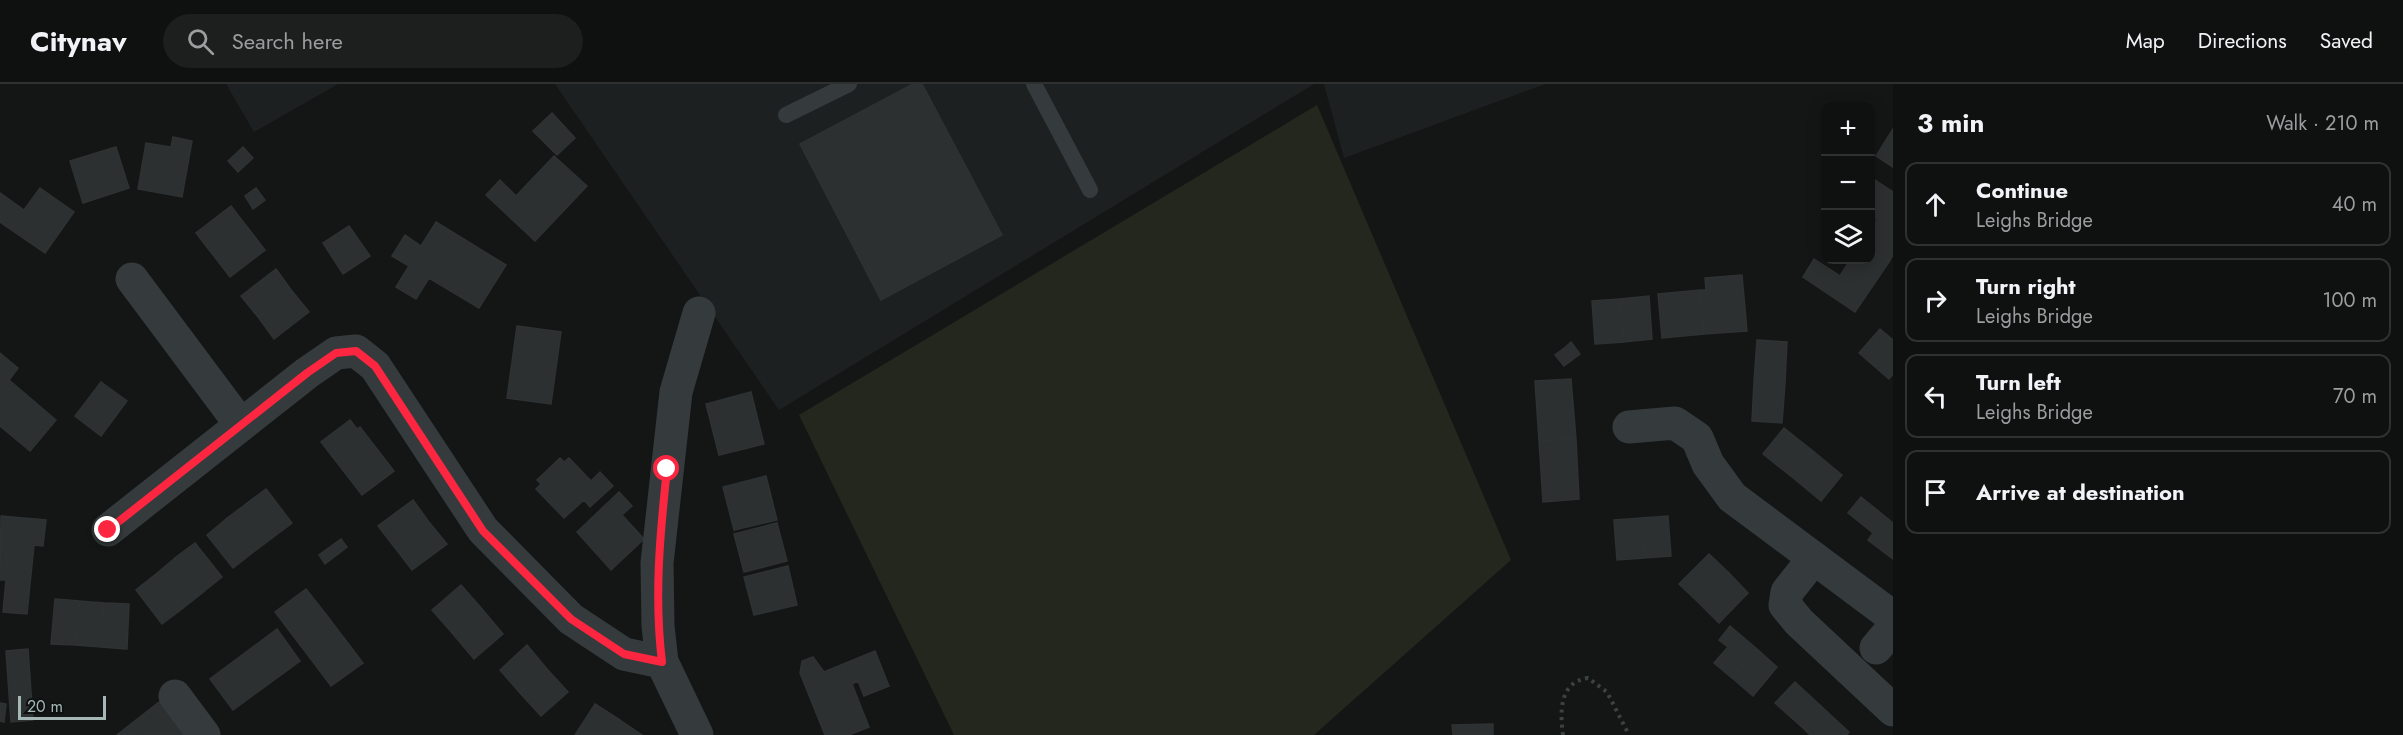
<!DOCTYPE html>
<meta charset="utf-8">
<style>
:root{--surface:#0f1010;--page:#1d1e1e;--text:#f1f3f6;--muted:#9b9d9f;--line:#2f3030}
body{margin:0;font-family:Jost,sans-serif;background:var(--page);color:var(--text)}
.controls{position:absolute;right:18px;top:18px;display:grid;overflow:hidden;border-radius:12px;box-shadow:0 3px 15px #0003}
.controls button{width:54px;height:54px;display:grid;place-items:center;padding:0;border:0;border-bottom:2px solid var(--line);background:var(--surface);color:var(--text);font:30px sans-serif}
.scale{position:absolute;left:18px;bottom:15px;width:88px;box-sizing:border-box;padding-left:6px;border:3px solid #a5b8b6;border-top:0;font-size:16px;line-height:21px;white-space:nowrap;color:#a5b8b6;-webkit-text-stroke:4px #0f1111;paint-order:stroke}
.stop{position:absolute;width:18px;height:18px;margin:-14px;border:4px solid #fd2640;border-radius:50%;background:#fff}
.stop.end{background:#fd2640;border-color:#fff;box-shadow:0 2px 6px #0008}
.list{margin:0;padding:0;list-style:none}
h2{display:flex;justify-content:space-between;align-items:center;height:78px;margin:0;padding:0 24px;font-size:26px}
h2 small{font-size:20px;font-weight:400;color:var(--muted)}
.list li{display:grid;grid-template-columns:39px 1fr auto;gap:18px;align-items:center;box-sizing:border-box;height:84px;margin:0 12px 12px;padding:0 12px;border:2px solid var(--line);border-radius:12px}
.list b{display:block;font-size:22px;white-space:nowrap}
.list p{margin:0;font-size:20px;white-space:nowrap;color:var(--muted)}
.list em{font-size:20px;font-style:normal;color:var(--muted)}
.icon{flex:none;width:33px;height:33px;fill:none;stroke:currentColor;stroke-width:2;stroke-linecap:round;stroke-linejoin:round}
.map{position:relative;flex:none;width:1893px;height:651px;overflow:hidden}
header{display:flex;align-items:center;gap:36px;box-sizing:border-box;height:84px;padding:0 30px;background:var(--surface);border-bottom:2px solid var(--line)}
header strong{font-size:28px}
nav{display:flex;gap:33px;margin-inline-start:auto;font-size:21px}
.search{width:420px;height:54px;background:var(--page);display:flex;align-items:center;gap:15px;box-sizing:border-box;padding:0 21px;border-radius:33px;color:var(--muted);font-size:22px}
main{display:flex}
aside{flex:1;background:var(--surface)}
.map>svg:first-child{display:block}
</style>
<header>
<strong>Citynav</strong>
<div class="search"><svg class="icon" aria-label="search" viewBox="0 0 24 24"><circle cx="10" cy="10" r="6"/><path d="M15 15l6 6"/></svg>Search here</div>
<nav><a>Map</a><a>Directions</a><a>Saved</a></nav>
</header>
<main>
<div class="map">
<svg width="1893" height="651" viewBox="0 0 1893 651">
<rect width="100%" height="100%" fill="#141616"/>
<!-- built -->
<path fill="#1d2021" d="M226 0H338L254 48Z
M555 0H1314L779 326Z
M1324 0H1545L1344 74Z"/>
<!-- green -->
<path fill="#24271e" d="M1317 21 1511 476 1314 651H954L799 331Z"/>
<!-- building -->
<path fill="#2c3031" stroke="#2e3233" stroke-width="1.5" d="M913 0H922L1002 151 881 216 800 60Z
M552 29 575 54 557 71 533 47Z
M1893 45V83L1876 72Z
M173 53 192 57 182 113 138 105 146 59 171 63Z
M116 63 129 104 83 119 70 77Z
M243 63 253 74 238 88 228 77Z
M554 72 587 102 535 157 486 111 500 96 516 112Z
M1872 94 1893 108V171L1889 178 1870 166V146L1877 136 1870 131Z
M40 104 74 128 45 169 0 138V109L24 126Z
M256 104 265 116 253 125 245 112Z
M231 122 248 144 213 171 196 149Z
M436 138 506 181 479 224 429 194 416 215 396 203 409 182 392 172 405 151 421 162Z
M349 142 370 172 343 190 323 159Z
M248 144 265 166 230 193 213 171Z
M1870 166 1889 178 1855 228 1803 193 1814 175 1840 192 1850 176H1870Z
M276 185 292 207 258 233 241 212Z
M1742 191 1747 247 1704 250 1700 206H1706L1705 194Z
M1700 206 1704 250 1662 254 1658 210Z
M292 207 309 228 274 255 258 233Z
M1649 212 1652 255 1624 258 1620 215Z
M1620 215 1624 258 1595 260 1592 217Z
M517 242 561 248 551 320 507 314Z
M1880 245 1893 256V290L1889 295 1859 269Z
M1757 256 1787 258 1785 299 1754 297Z
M1571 258 1580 270 1572 276 1563 265Z
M1563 265 1572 276 1564 282 1555 271Z
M0 269 18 284 9 296 56 336 30 367 0 342Z
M1571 295 1576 355 1539 357 1535 297Z
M1754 297 1785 299 1782 339 1752 337Z
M101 298 127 317 101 352 75 332Z
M751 308 764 360 719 371 706 320Z
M350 336 357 345 360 343 377 365 345 389 321 358Z
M1784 344 1813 367 1792 393 1763 370Z
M1576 355 1579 415 1543 418 1539 357Z
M377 365 394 387 362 411 345 389Z
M1813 367 1842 391 1821 417 1792 393Z
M560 374 564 378 569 374 591 397 600 388 613 402 590 423 584 416 564 434 536 405 541 400 537 396Z
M766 392 777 436 734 446 723 403Z
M266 405 292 439 272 454 246 420Z
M619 408 632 422 622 431 644 455 611 486 577 448Z
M1861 413 1893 439V475L1868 456 1873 449 1848 429Z
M413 416 429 438 395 464 378 442Z
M246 420 272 454 252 469 226 435Z
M1 432 46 436 43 462 34 461 27 530 3 528 6 496H0Z
M1668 432 1671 472 1644 474 1641 434Z
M1641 434 1644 474 1617 476 1614 436Z
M226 435 252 469 233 484 207 451Z
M429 438 447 460 412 486 395 464Z
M777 439 787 477 744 488 734 450Z
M341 455 347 463 325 480 319 471Z
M195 459 222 493 202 509 175 474Z
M1709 470 1729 489 1699 519 1679 500Z
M175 474 202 509 183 524 156 490Z
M788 482 797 521 754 531 744 493Z
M1729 489 1748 509 1719 539 1699 519Z
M156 490 183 524 162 540 136 506Z
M461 501 482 525 453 550 432 526Z
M306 505 325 529 294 553 275 528Z
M55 515 79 517 76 561 51 560Z
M79 517 104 519 101 563 76 561Z
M104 519 129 520 127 565 101 563Z
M482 525 503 550 474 575 453 550Z
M325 529 344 554 313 578 294 553Z
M1730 542 1757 565 1732 594 1714 579 1728 563 1719 556Z
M277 545 300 577 233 626 210 595Z
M344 554 363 579 331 602 313 578Z
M527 561 547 585 520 609 500 586Z
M28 565 33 636 11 638 6 567Z
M1757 565 1777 583 1753 612 1732 594Z
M875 567 889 602 864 612 858 597 852 600 869 643 849 651H825L800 589 802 577 813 573 824 588Z
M547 585 568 608 541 632 520 609Z
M1795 598 1822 623 1803 644 1775 619Z
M159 618 184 651H148L136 636Z
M0 619 6 620 4 638 0 637Z
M595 620 620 636 610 651H575Z
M1822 623 1849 648 1847 651H1810L1803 644Z
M136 636 148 651H117Z
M620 636 642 651H610Z
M1493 640V651H1453L1452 641Z"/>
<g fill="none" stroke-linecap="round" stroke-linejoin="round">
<!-- path -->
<path stroke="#3b4342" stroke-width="4" stroke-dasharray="3 4.5" stroke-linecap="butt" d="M1563 651C1560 628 1559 598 1588 594L1607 608 1629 651"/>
<!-- service -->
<path stroke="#353b3c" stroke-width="16" d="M1034 0 1090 106
M786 31 849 0"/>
<!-- minor -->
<path stroke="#353b3c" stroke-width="33" d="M132 195 241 341
M1629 343 1675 339 1697 354 1708 380 1732 413 1893 533
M108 446 307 289 336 269 356 267 375 282 483 446 571 535 624 570 662 578 697 651
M1814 474 1787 508 1785 521 1799 538 1893 626
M1876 564 1893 544
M662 578 658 542 657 479 676 308 699 229
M175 612 204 651"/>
</g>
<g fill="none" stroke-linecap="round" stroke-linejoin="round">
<!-- route -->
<path stroke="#fd2640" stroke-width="8" d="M108 446 307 289 336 269 356 267 375 282 483 447 571 535 624 570 662 578C654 512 660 450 667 385"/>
</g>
</svg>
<div class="controls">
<button>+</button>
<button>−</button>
<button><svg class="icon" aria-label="layers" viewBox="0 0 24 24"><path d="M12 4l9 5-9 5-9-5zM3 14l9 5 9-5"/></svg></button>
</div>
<div class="scale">20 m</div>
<div class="stop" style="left:667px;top:385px"></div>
<div class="stop end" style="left:108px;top:446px"></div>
</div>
<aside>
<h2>3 min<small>Walk · 210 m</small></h2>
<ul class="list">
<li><svg class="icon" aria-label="ahead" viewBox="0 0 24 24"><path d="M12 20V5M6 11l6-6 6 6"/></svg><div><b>Continue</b><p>Leighs Bridge</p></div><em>40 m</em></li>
<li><svg class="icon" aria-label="right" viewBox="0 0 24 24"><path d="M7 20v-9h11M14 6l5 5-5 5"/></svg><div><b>Turn right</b><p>Leighs Bridge</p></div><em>100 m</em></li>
<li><svg class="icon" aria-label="left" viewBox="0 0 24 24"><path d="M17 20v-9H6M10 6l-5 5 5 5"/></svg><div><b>Turn left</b><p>Leighs Bridge</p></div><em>70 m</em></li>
<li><svg class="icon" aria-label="arrive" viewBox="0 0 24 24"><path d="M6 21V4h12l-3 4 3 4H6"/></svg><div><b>Arrive at destination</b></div></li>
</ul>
</aside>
</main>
